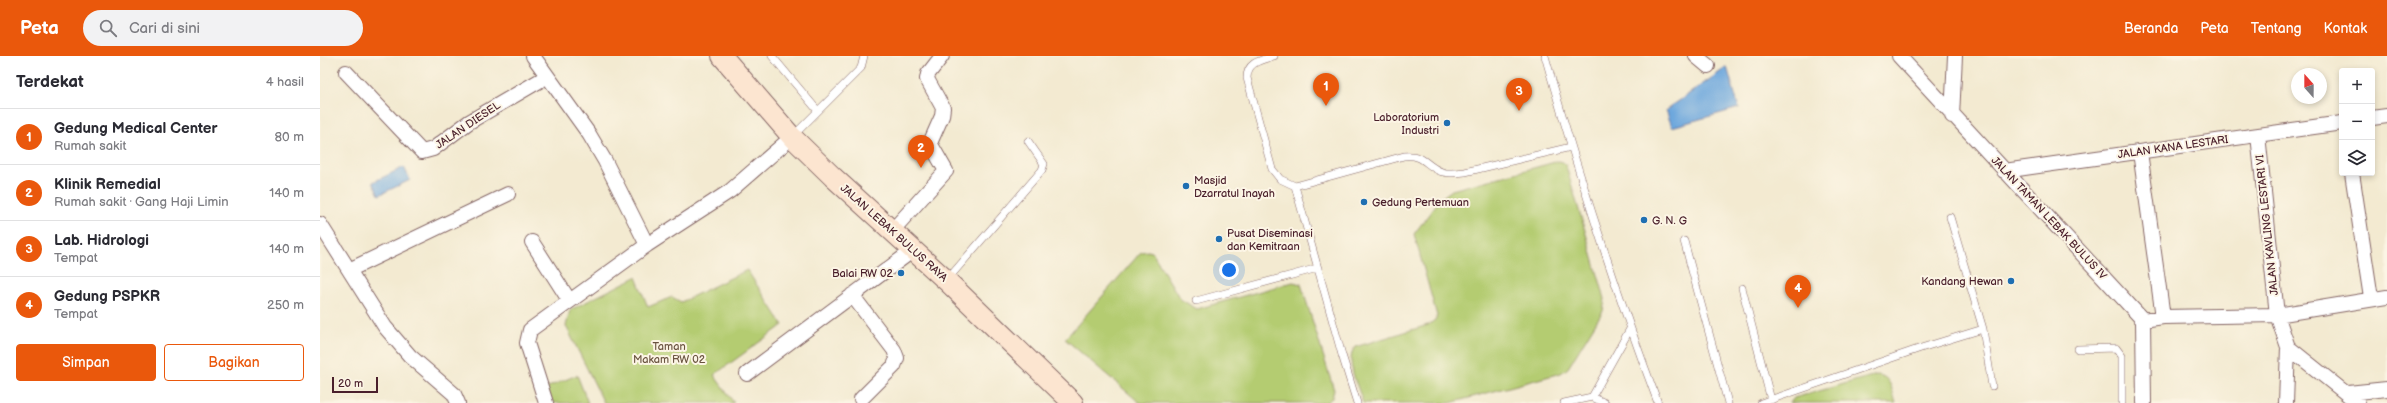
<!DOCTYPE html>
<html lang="id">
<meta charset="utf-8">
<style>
:root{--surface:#fff;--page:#f2f2f3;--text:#2b2b33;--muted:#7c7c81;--line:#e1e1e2;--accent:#ea580c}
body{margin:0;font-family:"Balsamiq Sans",sans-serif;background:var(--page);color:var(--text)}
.controls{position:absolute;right:12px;top:12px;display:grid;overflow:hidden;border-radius:4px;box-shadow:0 2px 6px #0003}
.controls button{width:36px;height:36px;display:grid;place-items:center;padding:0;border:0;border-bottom:1px solid var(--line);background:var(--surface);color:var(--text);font:20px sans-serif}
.compass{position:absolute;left:1971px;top:12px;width:36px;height:36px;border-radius:50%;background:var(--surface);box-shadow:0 2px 6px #0003;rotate:339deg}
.scale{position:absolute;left:12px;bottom:10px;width:46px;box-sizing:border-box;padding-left:4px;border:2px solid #4a1f2b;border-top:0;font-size:11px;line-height:14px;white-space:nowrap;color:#4a1f2b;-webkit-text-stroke:3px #fcf5e5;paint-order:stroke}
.you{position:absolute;left:909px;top:214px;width:14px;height:14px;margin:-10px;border:3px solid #fff;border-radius:50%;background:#1a73e8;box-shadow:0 0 0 6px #1a73e833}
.badge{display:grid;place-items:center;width:26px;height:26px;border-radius:50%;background:var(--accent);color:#fff;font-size:13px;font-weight:700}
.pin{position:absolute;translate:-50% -33px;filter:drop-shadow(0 1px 2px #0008)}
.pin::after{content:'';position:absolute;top:21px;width:14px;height:12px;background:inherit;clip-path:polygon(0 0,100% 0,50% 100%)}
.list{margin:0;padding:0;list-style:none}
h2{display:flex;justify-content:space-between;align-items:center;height:52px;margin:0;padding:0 16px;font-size:17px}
h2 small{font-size:13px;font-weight:400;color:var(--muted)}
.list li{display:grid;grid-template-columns:26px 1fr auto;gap:12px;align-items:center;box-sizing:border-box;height:56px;padding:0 16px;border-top:1px solid var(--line)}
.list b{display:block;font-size:15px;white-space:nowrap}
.list p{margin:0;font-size:13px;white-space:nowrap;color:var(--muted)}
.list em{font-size:13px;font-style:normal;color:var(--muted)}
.actions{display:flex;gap:8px;padding:12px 16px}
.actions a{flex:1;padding:9px 0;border:1px solid var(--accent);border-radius:4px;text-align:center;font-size:14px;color:var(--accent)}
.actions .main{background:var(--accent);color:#fff}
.icon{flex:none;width:22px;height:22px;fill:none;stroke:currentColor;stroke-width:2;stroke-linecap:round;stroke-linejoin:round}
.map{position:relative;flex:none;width:2067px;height:347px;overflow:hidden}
header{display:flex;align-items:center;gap:24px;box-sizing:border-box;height:56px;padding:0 20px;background:var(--accent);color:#fff}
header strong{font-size:19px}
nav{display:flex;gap:22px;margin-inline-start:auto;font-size:14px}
.search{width:280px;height:36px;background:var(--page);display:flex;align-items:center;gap:10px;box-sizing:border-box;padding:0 14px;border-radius:22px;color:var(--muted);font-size:15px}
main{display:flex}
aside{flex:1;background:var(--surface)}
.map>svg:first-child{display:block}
</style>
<header>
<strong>Peta</strong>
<div class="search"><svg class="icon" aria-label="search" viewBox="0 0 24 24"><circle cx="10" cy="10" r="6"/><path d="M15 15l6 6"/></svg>Cari di sini</div>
<nav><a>Beranda</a><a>Peta</a><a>Tentang</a><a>Kontak</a></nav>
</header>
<main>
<aside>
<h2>Terdekat<small>4 hasil</small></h2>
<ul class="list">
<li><span class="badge">1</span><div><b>Gedung Medical Center</b><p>Rumah sakit</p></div><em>80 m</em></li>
<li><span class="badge">2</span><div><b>Klinik Remedial</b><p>Rumah sakit · Gang Haji Limin</p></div><em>140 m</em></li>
<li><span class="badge">3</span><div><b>Lab. Hidrologi</b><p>Tempat</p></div><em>140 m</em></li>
<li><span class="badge">4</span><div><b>Gedung PSPKR</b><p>Tempat</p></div><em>250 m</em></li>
</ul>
<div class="actions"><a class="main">Simpan</a><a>Bagikan</a></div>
</aside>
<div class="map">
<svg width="2067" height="347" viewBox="0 0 2067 347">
<rect width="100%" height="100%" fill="#fcf5e5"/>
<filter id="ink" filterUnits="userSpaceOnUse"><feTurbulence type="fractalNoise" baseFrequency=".025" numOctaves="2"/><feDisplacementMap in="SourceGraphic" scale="8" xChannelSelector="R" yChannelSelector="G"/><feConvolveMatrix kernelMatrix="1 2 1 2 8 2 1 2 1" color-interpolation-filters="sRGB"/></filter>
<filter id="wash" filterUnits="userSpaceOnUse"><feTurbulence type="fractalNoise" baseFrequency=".012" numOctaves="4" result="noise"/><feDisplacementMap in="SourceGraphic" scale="16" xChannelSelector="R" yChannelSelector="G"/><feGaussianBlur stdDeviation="0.9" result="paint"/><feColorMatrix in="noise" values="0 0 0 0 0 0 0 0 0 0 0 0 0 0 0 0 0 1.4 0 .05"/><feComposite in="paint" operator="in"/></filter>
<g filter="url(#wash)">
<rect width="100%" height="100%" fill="#f3ead1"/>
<!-- green -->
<path fill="#b4cc71" stroke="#7f764e" d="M1239 105 1243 106 1246 110 1285 243 1283 255 1248 312 1241 317 1130 347H1043C1039 332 1024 305 1035 291L1108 269 1115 264 1117 260 1094 178 1121 142 1132 134Z
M828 195 832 196 860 243 877 253 973 226 981 228 1014 334 1012 342 1005 347H820L745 283 821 196Z
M427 214 463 269 394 319 414 347H284L246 270 250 254 316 221 328 251 352 241 361 246Z
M257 319 268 347H232L226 332Z
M1556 319C1571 319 1572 335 1576 347H1470L1474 342Z"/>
<!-- water -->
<path fill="#6da7dd" stroke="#5c6384" d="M1407 11 1419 52 1352 71 1346 54Z
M84 111 90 124 59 139 53 126Z"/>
</g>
<g filter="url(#ink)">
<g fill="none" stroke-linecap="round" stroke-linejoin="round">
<defs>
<path id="service" d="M452 0 498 55
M954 0C941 4 927 6 927 22L952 113 960 123 975 130 1084 100C1105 98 1105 110 1122 116 1129 118 1137 117 1145 116L1251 91
M1225 0C1258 117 1295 233 1338 347
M473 80 541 12 544 0
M975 130 1022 299 1037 347
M1630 161 1663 273
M1364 185 1408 347
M627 224 722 114 724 108 708 85
M1422 232 1451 344
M876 245 998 212
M1758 293 1796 292 1802 300V347
M1272 341 1310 273
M1244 347 1272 341 1285 347
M1441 347 1601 292 1663 273 1672 330"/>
<path id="minor" d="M213 0 269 78 285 105 327 189
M1376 0 1388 10
M1579 0 1823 264 1824 347
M26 16 102 96 113 93 149 66 226 21
M1632 60 1635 0
M2052 62 2067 60
M1938 79 1957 259 1968 291 1966 347
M1820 96 1843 261
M1684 115 2022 67
M2032 117 2051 242
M0 168 65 271 90 300 134 338 138 347
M571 176 626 115 610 87 622 60 623 52 607 23 608 18 622 0
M212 186 249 244
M29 214 188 138
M532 239 574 294 577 302 574 310 541 343
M1823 264 1843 261 1957 259 2067 241
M1968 291 2038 347
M427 318 592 195
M2028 337 2067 333
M226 347 207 287 210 274 327 189 410 135 472 81"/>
<path id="secondary" d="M402 0 472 81 513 121 627 225 753 347"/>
</defs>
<!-- service casing -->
<use href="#service" stroke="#856665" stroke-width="8"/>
<!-- minor casing -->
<use href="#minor" stroke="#856665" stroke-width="16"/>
<!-- secondary casing -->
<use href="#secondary" stroke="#856665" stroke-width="22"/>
<!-- service -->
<use href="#service" stroke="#fff" stroke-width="7"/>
<!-- minor -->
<use href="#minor" stroke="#fff" stroke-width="14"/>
<!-- secondary -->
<use href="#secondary" stroke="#fce5d0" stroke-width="20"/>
</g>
</g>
<!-- markers -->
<g fill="#1f6fb2" stroke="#fcf5e5" stroke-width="1.5">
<circle cx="1127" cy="67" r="4"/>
<circle cx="866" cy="130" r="4"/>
<circle cx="1044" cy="146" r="4"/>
<circle cx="1324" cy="164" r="4"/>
<circle cx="899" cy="183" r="4"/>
<circle cx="581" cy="217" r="4"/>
<circle cx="1691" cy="225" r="4"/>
</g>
<g text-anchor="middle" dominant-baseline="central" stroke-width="4" stroke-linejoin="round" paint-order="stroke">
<!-- poi labels -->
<g font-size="11" fill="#4a1f2b" stroke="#fcf5e5" text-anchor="start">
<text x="1119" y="61" text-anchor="end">Laboratorium<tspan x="1119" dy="13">Industri</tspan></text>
<text x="874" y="124">Masjid<tspan x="874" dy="13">Dzarratul Inayah</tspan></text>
<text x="1052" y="146">Gedung Pertemuan</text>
<text x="1332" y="164">G. N. G</text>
<text x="907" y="177">Pusat Diseminasi<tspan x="907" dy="13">dan Kemitraan</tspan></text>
<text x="573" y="217" text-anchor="end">Balai RW 02</text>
<text x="1683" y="225" text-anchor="end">Kandang Hewan</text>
</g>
<!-- street labels -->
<g font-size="11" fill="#4a1f2b" stroke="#fcf5e5">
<text transform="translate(148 69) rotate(-34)">JALAN DIESEL</text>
<text transform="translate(1853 91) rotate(-8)">JALAN KANA LESTARI</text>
<text transform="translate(1729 162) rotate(47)">JALAN TAMAN LEBAK BULUS IV</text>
<text transform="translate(1947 169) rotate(-96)">JALAN KAVLING LESTARI VI</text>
<text transform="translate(574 177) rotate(42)">JALAN LEBAK BULUS RAYA</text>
</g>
<!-- park labels -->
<g font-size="11" fill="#6a5340" stroke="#fcf5e5">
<text x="349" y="290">Taman<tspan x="349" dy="13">Makam RW 02</tspan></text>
</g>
</g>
</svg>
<div class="controls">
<button>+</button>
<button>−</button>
<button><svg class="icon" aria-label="layers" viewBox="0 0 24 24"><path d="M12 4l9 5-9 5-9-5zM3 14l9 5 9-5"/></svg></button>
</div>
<svg class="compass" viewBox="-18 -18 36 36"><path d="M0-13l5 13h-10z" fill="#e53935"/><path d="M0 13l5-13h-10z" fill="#7c7c81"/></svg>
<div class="scale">20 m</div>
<div class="you"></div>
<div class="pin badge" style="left:1006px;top:50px">1</div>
<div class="pin badge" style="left:601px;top:112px">2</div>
<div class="pin badge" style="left:1199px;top:55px">3</div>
<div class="pin badge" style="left:1478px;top:252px">4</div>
</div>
</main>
